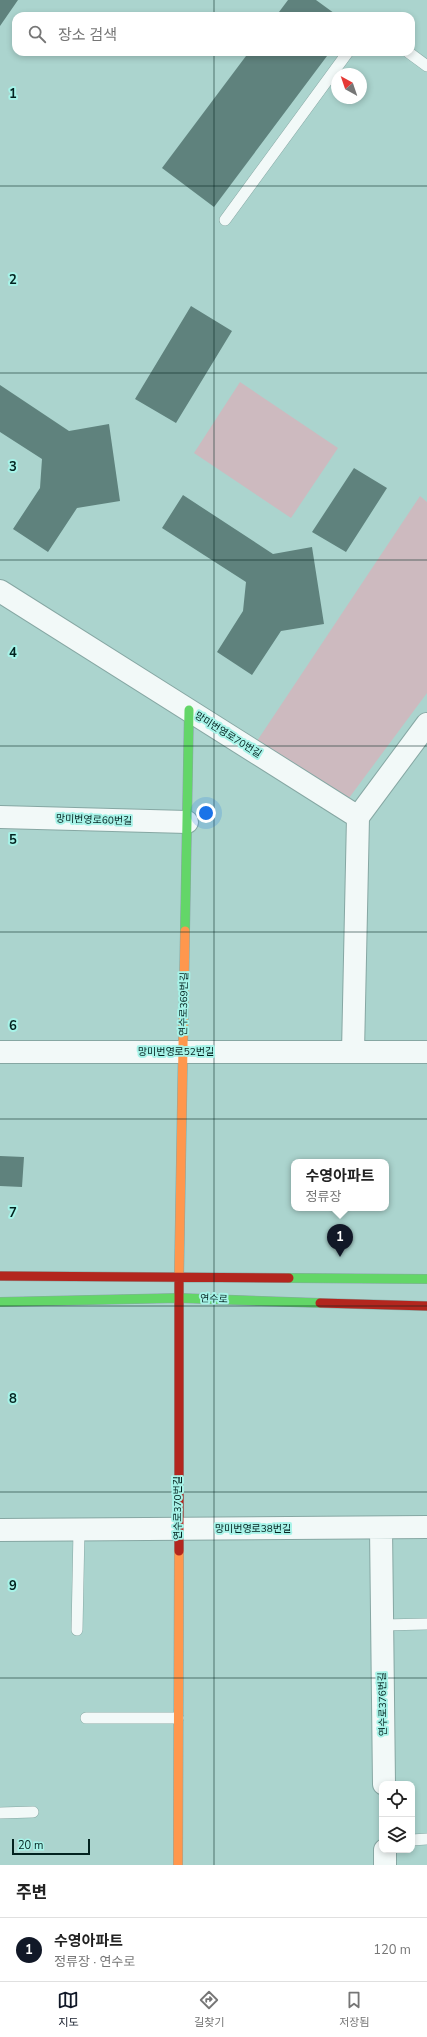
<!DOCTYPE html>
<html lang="ko">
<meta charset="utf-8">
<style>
:root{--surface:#fff;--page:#f2f2f2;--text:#222;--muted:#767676;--line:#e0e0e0;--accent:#111827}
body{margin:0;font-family:"Nunito Sans","Noto Sans KR",sans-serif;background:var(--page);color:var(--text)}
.controls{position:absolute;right:12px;bottom:12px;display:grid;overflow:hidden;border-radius:8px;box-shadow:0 2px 6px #0003}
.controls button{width:36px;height:36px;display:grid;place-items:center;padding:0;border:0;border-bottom:1px solid var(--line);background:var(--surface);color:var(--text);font:20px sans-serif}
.compass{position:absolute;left:331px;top:68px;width:36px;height:36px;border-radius:50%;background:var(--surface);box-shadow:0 2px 6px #0003;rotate:320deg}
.scale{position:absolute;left:12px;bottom:10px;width:78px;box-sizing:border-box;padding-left:4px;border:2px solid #02221f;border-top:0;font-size:11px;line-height:14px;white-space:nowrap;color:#02221f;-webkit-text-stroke:3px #a7f3e8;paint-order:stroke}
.you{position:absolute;left:206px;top:813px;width:14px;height:14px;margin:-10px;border:3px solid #fff;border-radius:50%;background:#1a73e8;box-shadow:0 0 0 6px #1a73e833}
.badge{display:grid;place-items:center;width:26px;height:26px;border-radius:50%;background:var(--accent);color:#fff;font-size:13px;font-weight:700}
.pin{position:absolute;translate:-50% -33px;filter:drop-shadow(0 1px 2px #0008)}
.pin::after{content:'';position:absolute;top:21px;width:14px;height:12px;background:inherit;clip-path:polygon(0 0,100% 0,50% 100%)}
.popup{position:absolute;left:291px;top:1159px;width:98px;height:52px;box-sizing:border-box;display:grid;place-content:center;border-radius:8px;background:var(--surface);filter:drop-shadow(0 1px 3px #0005);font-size:13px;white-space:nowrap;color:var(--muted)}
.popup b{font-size:15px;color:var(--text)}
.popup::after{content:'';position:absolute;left:50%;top:100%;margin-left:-8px;border:8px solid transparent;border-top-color:var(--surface)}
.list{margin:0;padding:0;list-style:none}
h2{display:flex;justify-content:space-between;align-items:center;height:52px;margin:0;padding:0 16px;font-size:17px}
h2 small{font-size:13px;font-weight:400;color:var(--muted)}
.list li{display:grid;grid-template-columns:26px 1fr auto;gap:12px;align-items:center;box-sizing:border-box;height:64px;padding:0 16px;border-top:1px solid var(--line)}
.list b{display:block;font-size:15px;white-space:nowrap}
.list p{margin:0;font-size:13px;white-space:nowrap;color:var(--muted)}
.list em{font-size:13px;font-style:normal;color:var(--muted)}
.icon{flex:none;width:22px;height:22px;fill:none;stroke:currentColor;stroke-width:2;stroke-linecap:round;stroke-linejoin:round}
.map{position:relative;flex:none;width:427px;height:1865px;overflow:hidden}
.search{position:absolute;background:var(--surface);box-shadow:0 2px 6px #0003;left:12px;right:12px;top:12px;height:44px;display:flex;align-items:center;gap:10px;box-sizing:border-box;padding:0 14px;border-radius:12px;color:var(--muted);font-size:15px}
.sheet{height:116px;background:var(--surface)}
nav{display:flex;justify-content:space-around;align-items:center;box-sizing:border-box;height:56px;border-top:1px solid var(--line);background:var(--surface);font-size:11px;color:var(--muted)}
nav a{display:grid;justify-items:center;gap:2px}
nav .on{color:var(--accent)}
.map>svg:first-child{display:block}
</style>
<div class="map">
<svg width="427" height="1865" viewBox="0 0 427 1865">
<rect width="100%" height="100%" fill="#abd4ce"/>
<!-- green -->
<path fill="#cdbabf" d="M240 382 338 448 291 518 194 453Z
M420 496 427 502V693L349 798 257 741Z"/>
<!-- building -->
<path fill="#5f827d" d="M0 0H18L0 26Z
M288 0H316L338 16H276Z
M249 52H330L214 207 162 168Z
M191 306 232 331 176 423 135 399Z
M0 385 69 431 109 424 120 501 77 508 48 552 13 529 40 488 42 459 0 432Z
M354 468 387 488 346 552 312 532Z
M183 495 273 554 312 547 324 624 281 631 252 675 217 652 243 611 246 582 162 528Z
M0 1156 24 1157 22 1187 0 1186Z"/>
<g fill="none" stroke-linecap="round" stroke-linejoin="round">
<defs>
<path id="lane" d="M408 52 427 66
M225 220 348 52
M383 1625 427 1624
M77 1630 79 1530
M86 1718H178
M0 1813 33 1812
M412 1840 427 1839"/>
<path id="street" d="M0 591 358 817
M0 817 187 822
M358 817 427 724
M0 1052H427
M353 1052 358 817
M381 1528 384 1784
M0 1530 427 1527
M385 1850V1865"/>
<path id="fast" d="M185 931 189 710
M289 1278 427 1279
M0 1302 179 1298 320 1303"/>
<path id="slow" d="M179 1278 185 931
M178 1865 179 1551"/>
<path id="jam" d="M0 1276 289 1278
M320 1303 427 1306
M179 1551V1278"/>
</defs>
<!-- lane casing -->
<use href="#lane" stroke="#86a7a3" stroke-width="12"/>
<!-- street casing -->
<use href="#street" stroke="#86a7a3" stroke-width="24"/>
<!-- fast casing -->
<use href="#fast" stroke="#86a7a3" stroke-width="10"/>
<!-- slow casing -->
<use href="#slow" stroke="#86a7a3" stroke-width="10"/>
<!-- jam casing -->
<use href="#jam" stroke="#86a7a3" stroke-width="10"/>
<!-- lane -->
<use href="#lane" stroke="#f2f9f8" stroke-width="11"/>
<!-- street -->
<use href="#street" stroke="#f2f9f8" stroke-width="22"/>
<!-- fast -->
<use href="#fast" stroke="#63d668" stroke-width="9"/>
<!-- slow -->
<use href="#slow" stroke="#ff974d" stroke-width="9"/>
<!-- jam -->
<use href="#jam" stroke="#b3261e" stroke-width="9"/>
</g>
<!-- grid -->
<path fill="none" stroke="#02221f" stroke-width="1" stroke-opacity="0.55" d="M214 0V16M214 52V1865M0 186H427M0 373H427M0 560H427M0 746H427M0 932H427M0 1119H427M0 1306H427M0 1492H427M0 1678H427"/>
<g text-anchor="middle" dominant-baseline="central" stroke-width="4" stroke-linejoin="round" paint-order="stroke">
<!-- street labels -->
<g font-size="10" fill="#02221f" stroke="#a7f3e8">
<text transform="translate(228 735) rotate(32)">망미번영로70번길</text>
<text transform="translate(94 820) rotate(2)">망미번영로60번길</text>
<text transform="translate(184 1004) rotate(-89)">연수로369번길</text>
<text x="176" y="1052">망미번영로52번길</text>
<text transform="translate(214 1299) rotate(2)">연수로</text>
<text transform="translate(178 1508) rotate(-90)">연수로370번길</text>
<text x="253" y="1529">망미번영로38번길</text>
<text transform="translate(383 1704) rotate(-91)">연수로376번길</text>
</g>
</g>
<g font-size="13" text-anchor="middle" font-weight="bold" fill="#02221f" stroke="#a7f3e8" stroke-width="4" stroke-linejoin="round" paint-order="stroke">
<text x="13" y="98">1</text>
<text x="13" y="284">2</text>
<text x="13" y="471">3</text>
<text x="13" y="657">4</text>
<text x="13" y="844">5</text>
<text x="13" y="1030">6</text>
<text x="13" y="1217">7</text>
<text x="13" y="1403">8</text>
<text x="13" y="1590">9</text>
</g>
</svg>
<div class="controls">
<button><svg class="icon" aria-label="locate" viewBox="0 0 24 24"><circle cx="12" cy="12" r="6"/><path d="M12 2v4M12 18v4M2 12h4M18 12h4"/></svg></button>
<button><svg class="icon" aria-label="layers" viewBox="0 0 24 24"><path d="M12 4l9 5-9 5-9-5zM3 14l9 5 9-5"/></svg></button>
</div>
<svg class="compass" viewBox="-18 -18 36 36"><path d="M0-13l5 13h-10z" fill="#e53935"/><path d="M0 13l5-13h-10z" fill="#767676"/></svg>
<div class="scale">20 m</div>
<div class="you"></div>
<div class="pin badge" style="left:340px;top:1257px">1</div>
<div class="popup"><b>수영아파트</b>정류장</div>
<div class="search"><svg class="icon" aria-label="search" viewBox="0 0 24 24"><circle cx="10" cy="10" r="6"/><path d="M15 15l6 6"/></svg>장소 검색</div>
</div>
<section class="sheet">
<h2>주변<small></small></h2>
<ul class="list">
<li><span class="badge">1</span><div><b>수영아파트</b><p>정류장 · 연수로</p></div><em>120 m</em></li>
</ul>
</section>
<nav>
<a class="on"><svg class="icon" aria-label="map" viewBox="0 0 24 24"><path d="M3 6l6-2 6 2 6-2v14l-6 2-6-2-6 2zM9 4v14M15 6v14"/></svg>지도</a>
<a><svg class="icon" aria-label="directions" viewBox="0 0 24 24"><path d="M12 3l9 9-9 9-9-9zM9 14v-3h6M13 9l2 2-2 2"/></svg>길찾기</a>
<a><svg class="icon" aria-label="saved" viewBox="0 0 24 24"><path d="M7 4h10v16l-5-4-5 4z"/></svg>저장됨</a>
</nav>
